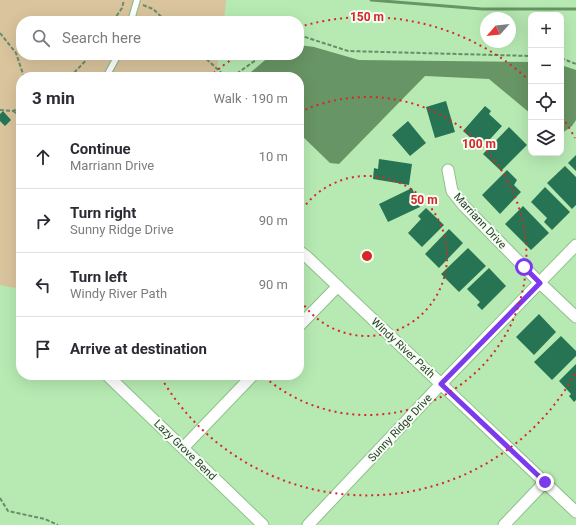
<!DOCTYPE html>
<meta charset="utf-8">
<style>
:root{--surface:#fff;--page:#f2f2f3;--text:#2b2b33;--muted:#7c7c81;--line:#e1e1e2}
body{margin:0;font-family:Roboto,sans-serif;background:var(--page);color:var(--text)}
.controls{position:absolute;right:12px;top:12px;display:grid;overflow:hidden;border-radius:8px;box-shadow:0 4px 16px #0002}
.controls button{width:36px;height:36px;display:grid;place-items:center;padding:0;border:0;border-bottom:1px solid var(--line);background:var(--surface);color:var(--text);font:20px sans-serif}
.compass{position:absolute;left:480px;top:12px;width:36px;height:36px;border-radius:50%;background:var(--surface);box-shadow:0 4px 16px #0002;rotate:243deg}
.stop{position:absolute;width:12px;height:12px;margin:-9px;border:3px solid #7c3aed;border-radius:50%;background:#fff}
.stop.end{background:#7c3aed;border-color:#fff;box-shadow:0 1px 4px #0008}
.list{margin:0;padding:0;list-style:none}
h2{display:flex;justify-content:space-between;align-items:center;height:52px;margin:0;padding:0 16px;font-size:17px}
h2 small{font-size:13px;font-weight:400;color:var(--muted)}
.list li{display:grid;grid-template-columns:26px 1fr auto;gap:12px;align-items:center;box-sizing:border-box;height:64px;padding:0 16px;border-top:1px solid var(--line)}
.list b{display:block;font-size:15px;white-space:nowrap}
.list p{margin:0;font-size:13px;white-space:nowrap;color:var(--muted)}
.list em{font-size:13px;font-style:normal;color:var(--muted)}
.icon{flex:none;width:22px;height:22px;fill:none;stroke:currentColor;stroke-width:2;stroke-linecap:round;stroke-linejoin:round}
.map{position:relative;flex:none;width:576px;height:525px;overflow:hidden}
.search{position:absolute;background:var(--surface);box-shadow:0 4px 16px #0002;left:16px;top:16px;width:288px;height:44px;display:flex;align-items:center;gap:10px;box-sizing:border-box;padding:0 14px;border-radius:16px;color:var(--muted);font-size:15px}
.panel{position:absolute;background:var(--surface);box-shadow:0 4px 16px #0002;left:16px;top:72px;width:288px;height:308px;border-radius:16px}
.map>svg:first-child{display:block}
</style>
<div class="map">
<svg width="576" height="525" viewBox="0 0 576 525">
<rect width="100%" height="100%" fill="#b7eab3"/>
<!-- green -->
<path fill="#d9c49d" d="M0 0H226L224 21H21V55H219L216 77H21V282L15 288 0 285Z"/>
<!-- water -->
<path fill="#689565" d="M299 45 314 47 359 60 531 62V114L489 79 425 76 339 164 330 163 299 133V77H249L251 72 271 55H299Z
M561 65 576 70V120L572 126 561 134Z"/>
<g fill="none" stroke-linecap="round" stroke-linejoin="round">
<!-- stream -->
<path stroke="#689565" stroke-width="3" d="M371 0 482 9H576"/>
</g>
<!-- building -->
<path fill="#277455" d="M446 101 455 132 435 138 426 107Z
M485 106 491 111 489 114 502 126 482 148 463 131Z
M3 111 11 120 5 126 0 121V114Z
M408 121 426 143 410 156 392 135Z
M509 127 527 145 501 171 483 154Z
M576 155V171L568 163Z
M379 159 412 164 409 185 373 179 374 168 378 169Z
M565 166 576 177V205L572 209 547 183Z
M507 170 517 180 514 185 521 192 500 214 482 195Z
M545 187 570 212 552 230 544 222 547 218 531 202Z
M412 188 420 207 388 222 379 204Z
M523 206 549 233 531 250 505 224Z
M426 208 444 225 422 247 408 233 421 219 418 216Z
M449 229 463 243 439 268 425 254Z
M468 248 486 266 459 292 441 274Z
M489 268 506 286 482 310 477 305 480 302 467 289Z
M539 314 556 332 534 355 516 337Z
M561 336 576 351V356L552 380 534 362Z
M576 364V400L574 402 569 396 571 394 559 381Z"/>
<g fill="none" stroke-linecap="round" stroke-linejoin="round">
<defs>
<path id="lane" d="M131 21 137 0
M106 77 118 55"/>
<path id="street" d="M448 170 452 191 464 206 540 283 576 317
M299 251 307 257 576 512
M299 326 338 286
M107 375 263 525
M183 448 253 375
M308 525 441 384 576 245
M504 525 545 482"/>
</defs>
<!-- lane casing -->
<use href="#lane" stroke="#8fc08b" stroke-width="8"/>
<!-- street casing -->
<use href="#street" stroke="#8fc08b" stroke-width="13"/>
<!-- path -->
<path stroke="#6a8c68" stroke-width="2" stroke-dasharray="4 2" stroke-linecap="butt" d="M143 5 153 9 166 21
M113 21 122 8 124 0
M0 33 16 53 24 77
M299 35 348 51 531 56
M202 55 226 77
M561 58 576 64
M70 77 91 55
M232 77 263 55
M0 110 13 111 21 107
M13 111 21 116
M0 498 8 511 45 519 58 525"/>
<!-- lane -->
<use href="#lane" stroke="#fff" stroke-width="5.5"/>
<!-- street -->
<use href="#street" stroke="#fff" stroke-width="11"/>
</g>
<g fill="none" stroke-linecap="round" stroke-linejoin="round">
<!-- route -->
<path stroke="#7c3aed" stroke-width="5" d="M524 267 540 283 441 384 545 482"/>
</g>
<!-- distance rings -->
<g fill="none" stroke="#d62828" stroke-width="2" stroke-dasharray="2 4">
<path d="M299 214A80 80 0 1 1 299 298"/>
<path d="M300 112A159 159 0 1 1 262 375"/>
<path d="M575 374A239 239 0 0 1 160 376M209 77A239 239 0 0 1 237 56M299 27A239 239 0 0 1 530 81M562 117A239 239 0 0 1 575 138"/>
</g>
<g text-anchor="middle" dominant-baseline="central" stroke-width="4" stroke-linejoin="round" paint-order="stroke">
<!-- street labels -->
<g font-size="11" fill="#2b3f2a" stroke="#f4fef3">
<text transform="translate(480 221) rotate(47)">Marriann Drive</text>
<text transform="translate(403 348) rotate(43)">Windy River Path</text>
<text transform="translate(400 428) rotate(-47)">Sunny Ridge Drive</text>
<text transform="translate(185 450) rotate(44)">Lazy Grove Bend</text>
</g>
</g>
<circle cx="367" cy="256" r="6" fill="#d62828" stroke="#f4fef3" stroke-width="2"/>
<g font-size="12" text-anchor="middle" font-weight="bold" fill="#d62828" stroke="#f4fef3" stroke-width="4" stroke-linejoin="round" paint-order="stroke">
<text x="367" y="21">150 m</text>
<text x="479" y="148">100 m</text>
<text x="424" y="204">50 m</text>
</g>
</svg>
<div class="controls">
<button>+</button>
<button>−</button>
<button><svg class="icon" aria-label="locate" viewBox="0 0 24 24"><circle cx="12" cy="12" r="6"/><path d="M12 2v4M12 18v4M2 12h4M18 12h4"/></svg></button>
<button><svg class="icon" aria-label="layers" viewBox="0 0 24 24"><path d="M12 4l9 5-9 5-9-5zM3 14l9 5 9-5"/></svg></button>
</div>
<svg class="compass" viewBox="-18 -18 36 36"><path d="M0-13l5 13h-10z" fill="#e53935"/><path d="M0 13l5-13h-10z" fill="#7c7c81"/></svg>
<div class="stop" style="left:524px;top:267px"></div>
<div class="stop end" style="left:545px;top:482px"></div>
<div class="search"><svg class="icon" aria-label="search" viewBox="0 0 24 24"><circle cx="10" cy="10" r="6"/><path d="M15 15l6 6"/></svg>Search here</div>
<section class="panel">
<h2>3 min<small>Walk · 190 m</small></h2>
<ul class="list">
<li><svg class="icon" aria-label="ahead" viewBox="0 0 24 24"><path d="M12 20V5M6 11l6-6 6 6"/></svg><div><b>Continue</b><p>Marriann Drive</p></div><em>10 m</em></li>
<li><svg class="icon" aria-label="right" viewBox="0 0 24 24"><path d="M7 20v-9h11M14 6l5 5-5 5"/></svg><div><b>Turn right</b><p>Sunny Ridge Drive</p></div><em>90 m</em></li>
<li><svg class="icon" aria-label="left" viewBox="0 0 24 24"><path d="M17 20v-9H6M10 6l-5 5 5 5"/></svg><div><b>Turn left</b><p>Windy River Path</p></div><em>90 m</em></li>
<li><svg class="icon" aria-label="arrive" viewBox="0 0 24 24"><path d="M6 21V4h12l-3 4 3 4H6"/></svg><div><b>Arrive at destination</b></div></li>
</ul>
</section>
</div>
